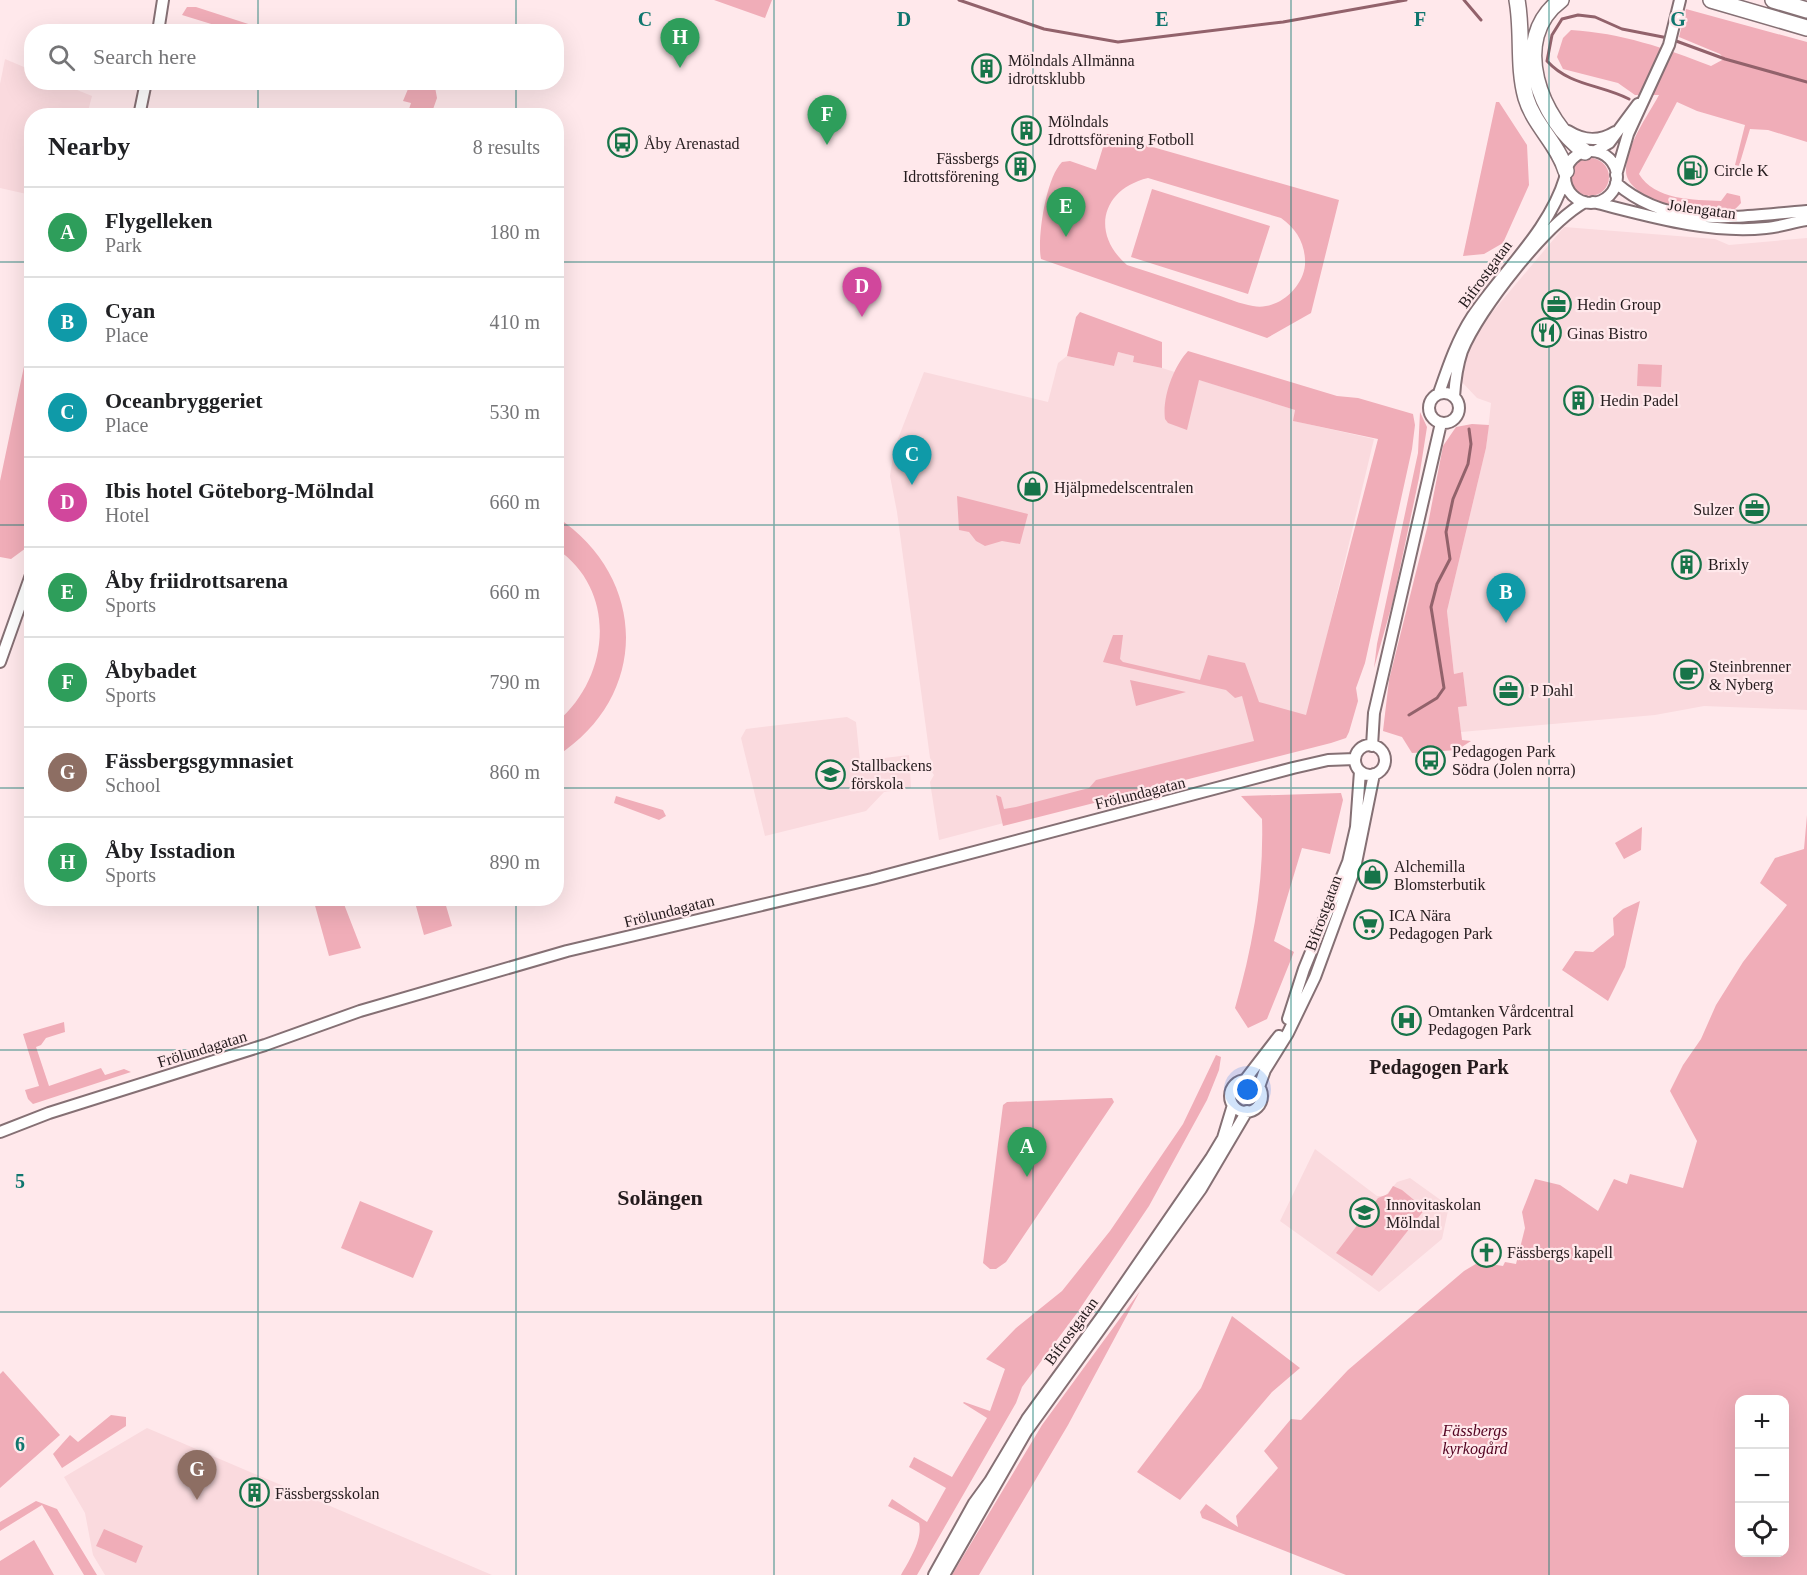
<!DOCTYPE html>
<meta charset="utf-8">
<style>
:root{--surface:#fff;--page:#f2f2f2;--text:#202124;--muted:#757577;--line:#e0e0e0;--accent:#177449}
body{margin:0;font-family:Georgia,serif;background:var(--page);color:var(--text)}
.controls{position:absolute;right:18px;bottom:18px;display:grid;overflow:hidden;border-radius:12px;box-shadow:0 6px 24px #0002}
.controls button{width:54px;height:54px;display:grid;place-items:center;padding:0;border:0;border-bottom:2px solid var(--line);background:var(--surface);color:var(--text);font:30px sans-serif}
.you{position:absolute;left:1248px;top:1090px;width:21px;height:21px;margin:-15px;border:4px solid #fff;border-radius:50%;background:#1a73e8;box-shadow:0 0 0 9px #1a73e833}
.badge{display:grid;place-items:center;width:39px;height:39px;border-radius:50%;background:var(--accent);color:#fff;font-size:20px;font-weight:700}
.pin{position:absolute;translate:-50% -50px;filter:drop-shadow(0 2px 3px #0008)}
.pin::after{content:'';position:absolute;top:32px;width:21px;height:18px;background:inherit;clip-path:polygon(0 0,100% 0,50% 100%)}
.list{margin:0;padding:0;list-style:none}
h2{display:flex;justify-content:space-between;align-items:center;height:78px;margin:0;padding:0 24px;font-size:26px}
h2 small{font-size:20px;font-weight:400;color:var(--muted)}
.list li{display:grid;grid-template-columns:39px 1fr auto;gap:18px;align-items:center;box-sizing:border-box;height:90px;padding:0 24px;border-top:2px solid var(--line)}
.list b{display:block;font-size:22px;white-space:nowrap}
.list p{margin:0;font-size:20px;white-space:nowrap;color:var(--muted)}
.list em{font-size:20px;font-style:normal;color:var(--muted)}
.icon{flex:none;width:33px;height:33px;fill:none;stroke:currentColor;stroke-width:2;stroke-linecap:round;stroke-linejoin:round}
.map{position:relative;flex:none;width:1807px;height:1575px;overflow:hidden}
.search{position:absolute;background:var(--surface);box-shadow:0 6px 24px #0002;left:24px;top:24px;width:540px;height:66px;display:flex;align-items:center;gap:15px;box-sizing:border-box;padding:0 21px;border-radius:24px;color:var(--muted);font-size:22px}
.panel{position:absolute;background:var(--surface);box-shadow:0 6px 24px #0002;left:24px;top:108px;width:540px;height:798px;border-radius:24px}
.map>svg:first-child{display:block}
</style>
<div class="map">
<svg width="1807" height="1575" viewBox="0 0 1807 1575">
<rect width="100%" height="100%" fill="#ffe8eb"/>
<!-- built -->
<path fill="#fadade" d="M5 59 31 70 32 82 60 83 92 96 87 115 32 116 31 195 0 188V84Z
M1564 227 1715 239 1729 245 1807 238V710L1704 706 1655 715 1461 732 1458 707 1467 706 1463 672 1454 674 1447 611 1486 448 1491 403 1477 398 1460 380 1463 358 1489 316Z
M1118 352 1134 356 1133 362 1162 368 1295 410 1294 421 1374 439 1325 644 1319 740 939 840 930 782 934 775 930 769 933 763 930 758 897 512 890 476 894 449 924 372 1048 402 1058 363 1067 356 1114 366Z
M847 717 856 722 860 761 909 755 911 788 884 792 866 811 765 836 741 738 746 729Z
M1315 1149 1377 1196H1385L1397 1182 1410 1178 1449 1206 1442 1239 1379 1292 1280 1221Z
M147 1428 288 1488 492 1575H105L93 1555 85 1513 64 1477Z"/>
<!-- green -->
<path fill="#f0adb8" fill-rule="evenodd" d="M714 0H772L765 18Z
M187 7H196L270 31H234L182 15Z
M1686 9 1807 42V142L1768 130 1750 129 1739 166 1735 165 1745 125 1697 111 1677 102 1639 174C1654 200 1694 200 1721 201L1727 193 1740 196 1741 203C1738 206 1735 210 1730 212 1708 221 1626 201 1626 171 1626 145 1647 117 1659 95H1635L1618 83 1563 69 1557 57 1563 38 1571 30C1621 33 1665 48 1711 66L1724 59 1720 54 1679 37Z
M388 83H423L435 87 437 98 431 115H407L411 103 403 101 408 89 399 84Z
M1496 102H1499L1527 145 1529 185 1503 243 1484 254 1463 256Z
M1107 134 1339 200 1311 313 1267 338 1041 259C1037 241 1045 179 1062 162L1070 161 1096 170ZM1148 178 1281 218C1297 229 1306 245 1305 265 1303 288 1277 311 1253 306 1240 304 1227 298 1214 294 1185 284 1156 274 1127 265 1090 233 1102 189 1148 178Z
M1571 177a19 19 0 1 1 38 0a19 19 0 1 1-38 0Z
M1152 189 1270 226 1248 294 1131 257Z
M1080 312 1162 342V368L1133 362 1134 356 1118 352 1114 366 1067 356 1076 317Z
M31 333V531L26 548 11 559 0 557V481Z
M1188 351 1337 396 1358 398 1413 414 1415 425 1412 449 1365 663 1356 688 1358 701 1349 732 1346 738 1331 743 1003 826 996 795 1001 797 1004 809 1016 807 1089 788 1096 780 1254 741 1242 696 1235 698 1226 690 1103 662 1113 635H1123L1120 659 1123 662 1200 680 1208 655 1245 663 1259 702 1306 715 1378 439 1293 421 1295 410 1199 380 1187 430 1168 423 1165 419C1162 397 1174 366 1188 351Z
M1638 364 1662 365 1661 387 1637 386Z
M1420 412 1427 427 1419 478 1393 601 1374 668 1377 644 1418 453Z
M1472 424 1489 425 1486 448 1447 611 1454 674 1463 672 1467 706 1458 707 1462 740 1471 741 1457 750 1412 753 1402 737 1383 731 1389 680 1428 524 1443 446 1456 427Z
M957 496 1028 514 1020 544 1002 541 985 546 976 541 969 532 959 530Z
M557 517C648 578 650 696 557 756V722C610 677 618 591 557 549Z
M1130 680 1186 692 1136 706Z
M1341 793 1343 800 1330 854 1302 848 1274 941 1294 952 1267 1019 1248 1028 1235 1008C1253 946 1264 884 1262 819L1241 796Z
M616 796 663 810 666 816 659 820 614 803Z
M1807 815V1575H1346L1202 1518 1200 1512 1206 1504 1238 1527 1236 1516 1278 1468 1264 1451 1291 1419 1301 1420 1348 1370 1464 1271 1479 1262 1503 1266 1505 1262 1516 1264 1525 1228 1522 1212 1535 1179 1560 1185 1598 1211 1614 1179 1627 1184 1630 1174 1683 1188 1697 1141 1670 1091 1683 1065 1701 1039 1716 1005 1743 962 1787 905 1760 883 1775 858 1804 849ZM1740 1400H1784V1552H1740Z
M1642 827 1641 850 1624 859 1615 843Z
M332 898 342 899 361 948 329 956 314 902Z
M414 899H444L452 926 424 935Z
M1640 901 1625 967 1608 1001 1562 970 1575 951 1593 952 1614 935 1613 918 1623 909Z
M64 1022 65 1032 46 1038 41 1045 36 1047 49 1086 101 1068 105 1075 124 1069 131 1072 33 1104 28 1099 25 1090 39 1086 23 1034Z
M1216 1055 1221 1057 1219 1070 1207 1100 1149 1206 1077 1313 1022 1387 1016 1403 917 1575H901C909 1561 923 1539 919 1523L888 1506 892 1499 927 1522 946 1488 909 1467 914 1457 952 1477 987 1418 963 1403 964 1402 990 1411 1005 1369 986 1359 1016 1328 1062 1291 1110 1231 1183 1124Z
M1112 1098 1114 1102 1006 1262 996 1269H990L983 1263 1003 1105 1007 1102Z
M1393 1186 1402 1190 1425 1209 1372 1276 1336 1253 1378 1198 1388 1194Z
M360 1201 433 1231 413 1278 341 1248Z
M1140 1291 1068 1425 979 1575H952L1042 1425Z
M1232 1316 1300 1368 1272 1392 1180 1500 1137 1472 1201 1388Z
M3 1371 60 1435 0 1488V1374Z
M111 1415 126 1417V1426L62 1468 53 1454 70 1435 78 1442Z
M36 1501 57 1509 97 1575H84L42 1505 0 1531V1522Z
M104 1529 143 1546 136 1563 96 1546Z
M34 1540 54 1575H0V1561Z"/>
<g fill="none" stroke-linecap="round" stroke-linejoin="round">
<!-- stream -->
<path stroke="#92626b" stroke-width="3" d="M959 0 1044 29 1118 42 1283 22 1406 0
M1464 0 1481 20
M1629 99C1599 84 1570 86 1547 61L1552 35 1562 19 1578 15 1595 17 1622 29 1668 38 1725 59 1807 82
M1409 715 1437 698 1444 688 1431 607 1437 584 1450 559 1446 532 1453 499 1468 464 1471 444 1469 429"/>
<defs>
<path id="secondary" d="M158 32 163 0
M139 116 146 82
M1568 131C1584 141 1599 142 1615 132
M1595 151 1609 143 1638 104
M1565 177a26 26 0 1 1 52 0a26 26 0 1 1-52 0Z
M1616 175 1628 134 1669 45 1680 0
M1616 183C1671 231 1739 216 1807 211
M1593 202C1649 216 1708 234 1766 228 1780 227 1793 222 1807 220
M1429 408a15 15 0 1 1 30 0a15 15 0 1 1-30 0Z
M1439 393C1448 367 1457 340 1472 317 1502 272 1549 231 1565 178
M1454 397C1455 381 1457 366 1462 351 1479 309 1546 224 1585 202
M0 662 32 572
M1355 760a15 15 0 1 1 30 0a15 15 0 1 1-30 0Z
M1372 746 1374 713 1441 423
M1288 1019 1304 969 1348 862 1356 827 1360 771
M1245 1080 1279 1036
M1230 1096a16 16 0 1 1 32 0a16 16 0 1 1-32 0Z
M1259 1087 1265 1070 1288 1033 1315 977 1355 868 1374 774
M0 1132 49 1113 265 1045 360 1011 567 951 872 879 1293 768 1328 760 1355 759
M934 1575 974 1503 990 1481 1027 1419 1103 1315 1211 1158 1223 1138 1233 1105
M944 1575 1026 1432 1201 1189 1247 1111"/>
<path id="highway" d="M1517 0C1523 32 1517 66 1526 98 1534 125 1558 144 1566 171
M1561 0C1508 39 1541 121 1585 152
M1711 0 1807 28
M1773 0 1807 10"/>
</defs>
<!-- secondary casing -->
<use href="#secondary" stroke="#857074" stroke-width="14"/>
<!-- highway casing -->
<use href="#highway" stroke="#857074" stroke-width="18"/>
<!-- secondary -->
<use href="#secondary" stroke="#fff" stroke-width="10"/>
<!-- highway -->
<use href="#highway" stroke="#fff" stroke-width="15"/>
</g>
<!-- grid -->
<path fill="none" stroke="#0f766e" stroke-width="1.5" stroke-opacity="0.55" d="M258 0V32M516 0V32M774 0V1575M1033 0V1575M1291 0V1575M1549 0V1575M258 82V116M516 82V116M0 262H32M556 262H1807M0 525H32M556 525H1807M0 788H32M556 788H1807M258 898V1575M516 898V1575M0 1050H1807M0 1312H1807"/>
<!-- icons -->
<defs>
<symbol id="building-ring" viewBox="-11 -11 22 22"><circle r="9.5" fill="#ffe8eb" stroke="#177449" stroke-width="1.5"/><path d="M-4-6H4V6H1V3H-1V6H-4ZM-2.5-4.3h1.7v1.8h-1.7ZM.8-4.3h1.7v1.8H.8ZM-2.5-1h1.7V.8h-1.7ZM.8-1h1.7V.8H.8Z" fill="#177449"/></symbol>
<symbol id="bus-ring" viewBox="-11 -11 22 22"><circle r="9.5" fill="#ffe8eb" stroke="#177449" stroke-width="1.5"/><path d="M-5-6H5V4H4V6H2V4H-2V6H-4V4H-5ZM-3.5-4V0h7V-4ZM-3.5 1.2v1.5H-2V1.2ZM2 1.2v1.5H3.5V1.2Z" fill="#177449"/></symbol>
<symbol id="fuel-ring" viewBox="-11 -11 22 22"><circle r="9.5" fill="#ffe8eb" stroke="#177449" stroke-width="1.5"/><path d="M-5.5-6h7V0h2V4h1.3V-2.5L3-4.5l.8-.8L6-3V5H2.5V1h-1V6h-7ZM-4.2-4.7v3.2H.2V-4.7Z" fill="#177449"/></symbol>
<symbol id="office-ring" viewBox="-11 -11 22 22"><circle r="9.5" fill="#ffe8eb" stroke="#177449" stroke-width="1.5"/><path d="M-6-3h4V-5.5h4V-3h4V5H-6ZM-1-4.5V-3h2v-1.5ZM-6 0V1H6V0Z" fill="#177449"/></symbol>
<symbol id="restaurant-ring" viewBox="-11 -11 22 22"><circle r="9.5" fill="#ffe8eb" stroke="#177449" stroke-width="1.5"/><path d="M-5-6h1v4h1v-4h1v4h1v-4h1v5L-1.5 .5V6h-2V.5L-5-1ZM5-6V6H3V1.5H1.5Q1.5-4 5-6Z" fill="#177449"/></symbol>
<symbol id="shop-ring" viewBox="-11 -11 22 22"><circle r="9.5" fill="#ffe8eb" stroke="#177449" stroke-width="1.5"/><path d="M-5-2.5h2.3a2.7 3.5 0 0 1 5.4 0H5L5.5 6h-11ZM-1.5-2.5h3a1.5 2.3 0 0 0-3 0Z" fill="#177449"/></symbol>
<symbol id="cafe-ring" viewBox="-11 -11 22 22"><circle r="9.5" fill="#ffe8eb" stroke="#177449" stroke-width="1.5"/><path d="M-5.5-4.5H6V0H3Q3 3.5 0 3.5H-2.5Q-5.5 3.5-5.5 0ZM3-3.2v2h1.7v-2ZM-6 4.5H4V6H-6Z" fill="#177449"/></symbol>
<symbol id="school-ring" viewBox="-11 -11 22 22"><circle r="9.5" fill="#ffe8eb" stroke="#177449" stroke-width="1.5"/><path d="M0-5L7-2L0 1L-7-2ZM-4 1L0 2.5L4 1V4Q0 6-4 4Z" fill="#177449"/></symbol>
<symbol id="supermarket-ring" viewBox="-11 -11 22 22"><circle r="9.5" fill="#ffe8eb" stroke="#177449" stroke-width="1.5"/><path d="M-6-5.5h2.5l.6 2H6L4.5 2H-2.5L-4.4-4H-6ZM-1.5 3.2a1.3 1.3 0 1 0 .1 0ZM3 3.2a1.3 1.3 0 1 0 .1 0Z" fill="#177449"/></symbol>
<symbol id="hospital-ring" viewBox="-11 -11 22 22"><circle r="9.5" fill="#ffe8eb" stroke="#177449" stroke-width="1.5"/><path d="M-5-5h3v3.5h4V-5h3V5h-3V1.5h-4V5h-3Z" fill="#177449"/></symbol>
<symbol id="church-ring" viewBox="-11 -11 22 22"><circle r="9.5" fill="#ffe8eb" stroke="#177449" stroke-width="1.5"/><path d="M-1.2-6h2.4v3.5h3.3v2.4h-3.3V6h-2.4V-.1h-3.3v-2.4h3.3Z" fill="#177449"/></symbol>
</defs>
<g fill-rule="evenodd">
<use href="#building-ring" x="970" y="52" width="33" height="33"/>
<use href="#building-ring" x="1010" y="114" width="33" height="33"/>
<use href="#bus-ring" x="606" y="126" width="33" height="33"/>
<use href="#building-ring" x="1004" y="150" width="33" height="33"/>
<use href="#fuel-ring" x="1676" y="154" width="33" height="33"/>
<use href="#office-ring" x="1540" y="288" width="33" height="33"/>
<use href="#restaurant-ring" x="1530" y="316" width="33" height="33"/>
<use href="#building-ring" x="1562" y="384" width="33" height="33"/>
<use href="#shop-ring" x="1016" y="470" width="33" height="33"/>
<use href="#office-ring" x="1738" y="492" width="33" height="33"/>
<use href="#building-ring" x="1670" y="548" width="33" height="33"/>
<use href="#cafe-ring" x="1672" y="658" width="33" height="33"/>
<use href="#office-ring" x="1492" y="674" width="33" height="33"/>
<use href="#bus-ring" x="1414" y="744" width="33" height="33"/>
<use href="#school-ring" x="814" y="758" width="33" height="33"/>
<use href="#shop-ring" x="1356" y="858" width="33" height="33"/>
<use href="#supermarket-ring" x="1352" y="908" width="33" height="33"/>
<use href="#hospital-ring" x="1390" y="1004" width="33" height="33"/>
<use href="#school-ring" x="1348" y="1196" width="33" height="33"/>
<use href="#church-ring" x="1470" y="1236" width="33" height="33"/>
<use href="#building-ring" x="238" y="1476" width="33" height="33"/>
</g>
<g text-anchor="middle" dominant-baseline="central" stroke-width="4.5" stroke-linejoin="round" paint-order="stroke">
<!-- poi labels -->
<g font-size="16" fill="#241b1d" stroke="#ffe8eb" text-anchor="start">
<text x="1008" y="60">Mölndals Allmänna<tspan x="1008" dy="18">idrottsklubb</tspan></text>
<text x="1048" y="121">Mölndals<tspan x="1048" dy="18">Idrottsförening Fotboll</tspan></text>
<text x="644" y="143">Åby Arenastad</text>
<text x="999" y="158" text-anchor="end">Fässbergs<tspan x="999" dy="18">Idrottsförening</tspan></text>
<text x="1714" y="170">Circle K</text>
<text x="1577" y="304">Hedin Group</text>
<text x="1567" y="333">Ginas Bistro</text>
<text x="1600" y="400">Hedin Padel</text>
<text x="1054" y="487">Hjälpmedelscentralen</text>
<text x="1734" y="509" text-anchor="end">Sulzer</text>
<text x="1708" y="564">Brixly</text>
<text x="1709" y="666">Steinbrenner<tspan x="1709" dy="18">&amp; Nyberg</tspan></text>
<text x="1530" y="690">P Dahl</text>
<text x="1452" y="751">Pedagogen Park<tspan x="1452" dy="18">Södra (Jolen norra)</tspan></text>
<text x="851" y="765">Stallbackens<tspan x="851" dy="18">förskola</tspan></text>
<text x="1394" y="866">Alchemilla<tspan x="1394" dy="18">Blomsterbutik</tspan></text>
<text x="1389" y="915">ICA Nära<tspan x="1389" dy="18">Pedagogen Park</tspan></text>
<text x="1428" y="1011">Omtanken Vårdcentral<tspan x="1428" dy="18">Pedagogen Park</tspan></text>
<text x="1386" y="1204">Innovitaskolan<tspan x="1386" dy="18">Mölndal</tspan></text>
<text x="1507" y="1252">Fässbergs kapell</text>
<text x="275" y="1493">Fässbergsskolan</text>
</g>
<!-- street labels -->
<g font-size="16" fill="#241b1d" stroke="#ffe8eb">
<text transform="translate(1702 209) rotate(8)">Jolengatan</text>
<text transform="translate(1485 274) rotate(-54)">Bifrostgatan</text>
<text transform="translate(1140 793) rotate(-14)">Frölundagatan</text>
<text transform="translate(669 911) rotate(-14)">Frölundagatan</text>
<text transform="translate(1323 913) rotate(-70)">Bifrostgatan</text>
<text transform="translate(202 1049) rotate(-17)">Frölundagatan</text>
<text transform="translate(1071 1331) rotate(-54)">Bifrostgatan</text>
</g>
<!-- park labels -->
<g font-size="16" font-style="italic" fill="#520220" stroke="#ffe8eb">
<text x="1475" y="1430">Fässbergs<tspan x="1475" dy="18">kyrkogård</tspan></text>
</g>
<!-- quarter labels -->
<g font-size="20" font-weight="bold" fill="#241b1d" stroke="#ffe8eb">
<text x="1439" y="1067">Pedagogen Park</text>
</g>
<!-- district labels -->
<g font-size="22" font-weight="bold" fill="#241b1d" stroke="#ffe8eb">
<text x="660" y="1197">Solängen</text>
</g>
</g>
<g font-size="20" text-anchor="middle" font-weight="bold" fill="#0f766e" stroke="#ffe8eb" stroke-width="4.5" stroke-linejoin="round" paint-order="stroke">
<text x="645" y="26">C</text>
<text x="904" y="26">D</text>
<text x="1162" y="26">E</text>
<text x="1420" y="26">F</text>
<text x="1678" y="26">G</text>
<text x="20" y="1188">5</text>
<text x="20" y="1451">6</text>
</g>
</svg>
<div class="controls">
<button>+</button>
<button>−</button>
<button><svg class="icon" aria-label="locate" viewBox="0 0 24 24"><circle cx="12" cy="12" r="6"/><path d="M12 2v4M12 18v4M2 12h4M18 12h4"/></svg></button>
</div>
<div class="you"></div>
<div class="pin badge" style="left:1027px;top:1177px;background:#2e9e5b">A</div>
<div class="pin badge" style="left:1506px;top:623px;background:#0f9aa8">B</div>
<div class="pin badge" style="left:912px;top:485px;background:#0f9aa8">C</div>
<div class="pin badge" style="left:862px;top:317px;background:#d1479c">D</div>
<div class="pin badge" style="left:1066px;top:237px;background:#2e9e5b">E</div>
<div class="pin badge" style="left:827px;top:145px;background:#2e9e5b">F</div>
<div class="pin badge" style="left:197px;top:1500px;background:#8d6e63">G</div>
<div class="pin badge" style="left:680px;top:68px;background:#2e9e5b">H</div>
<div class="search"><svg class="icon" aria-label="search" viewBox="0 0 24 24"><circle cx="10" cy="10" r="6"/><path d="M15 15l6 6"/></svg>Search here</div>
<section class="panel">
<h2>Nearby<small>8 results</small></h2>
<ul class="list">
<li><span class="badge" style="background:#2e9e5b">A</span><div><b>Flygelleken</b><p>Park</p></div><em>180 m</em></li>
<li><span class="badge" style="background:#0f9aa8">B</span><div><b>Cyan</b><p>Place</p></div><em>410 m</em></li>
<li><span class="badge" style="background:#0f9aa8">C</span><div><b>Oceanbryggeriet</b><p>Place</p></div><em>530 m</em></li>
<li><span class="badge" style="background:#d1479c">D</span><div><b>Ibis hotel Göteborg-Mölndal</b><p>Hotel</p></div><em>660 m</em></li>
<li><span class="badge" style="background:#2e9e5b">E</span><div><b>Åby friidrottsarena</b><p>Sports</p></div><em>660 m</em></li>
<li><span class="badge" style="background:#2e9e5b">F</span><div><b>Åbybadet</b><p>Sports</p></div><em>790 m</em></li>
<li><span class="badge" style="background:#8d6e63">G</span><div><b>Fässbergsgymnasiet</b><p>School</p></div><em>860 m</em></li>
<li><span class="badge" style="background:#2e9e5b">H</span><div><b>Åby Isstadion</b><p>Sports</p></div><em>890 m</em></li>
</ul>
</section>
</div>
